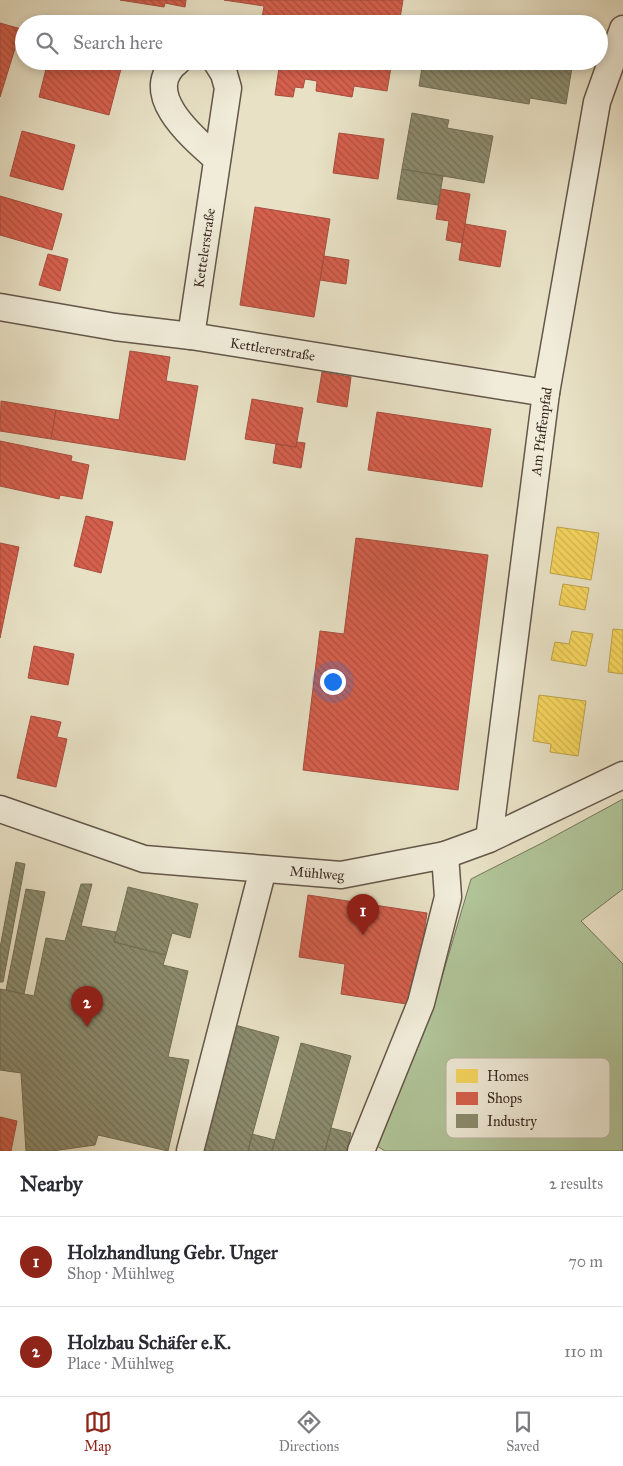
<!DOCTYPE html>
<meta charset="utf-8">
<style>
:root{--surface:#fff;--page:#f2f2f3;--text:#2b2b33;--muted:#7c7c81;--line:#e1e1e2;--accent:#8f2418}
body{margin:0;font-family:"IM FELL Great Primer",serif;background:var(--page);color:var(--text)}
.you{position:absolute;left:332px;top:681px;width:18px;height:18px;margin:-12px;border:4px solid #fff;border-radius:50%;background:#1a73e8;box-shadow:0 0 0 8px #1a73e833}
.badge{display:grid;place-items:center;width:32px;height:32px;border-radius:50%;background:var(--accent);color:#fff;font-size:16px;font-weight:700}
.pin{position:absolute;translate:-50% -41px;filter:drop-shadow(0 1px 2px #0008)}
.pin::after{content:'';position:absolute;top:26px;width:18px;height:15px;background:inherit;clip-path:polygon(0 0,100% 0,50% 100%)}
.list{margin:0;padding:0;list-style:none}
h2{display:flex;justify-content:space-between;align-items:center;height:65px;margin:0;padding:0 20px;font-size:21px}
h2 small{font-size:16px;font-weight:400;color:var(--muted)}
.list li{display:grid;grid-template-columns:32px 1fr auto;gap:15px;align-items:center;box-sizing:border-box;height:90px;padding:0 20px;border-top:1px solid var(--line)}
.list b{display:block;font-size:19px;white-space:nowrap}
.list p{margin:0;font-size:16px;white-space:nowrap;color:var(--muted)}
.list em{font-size:16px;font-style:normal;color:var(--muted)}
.icon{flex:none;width:28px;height:28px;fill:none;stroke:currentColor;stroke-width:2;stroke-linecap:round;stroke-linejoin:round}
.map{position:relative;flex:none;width:623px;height:1151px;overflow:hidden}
.search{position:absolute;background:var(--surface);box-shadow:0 2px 8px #0003;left:15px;right:15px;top:15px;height:55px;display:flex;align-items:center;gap:12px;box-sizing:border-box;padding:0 18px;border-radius:28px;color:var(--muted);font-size:19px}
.sheet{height:245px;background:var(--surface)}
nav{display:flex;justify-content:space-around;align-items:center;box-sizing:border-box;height:70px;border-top:1px solid var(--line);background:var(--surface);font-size:14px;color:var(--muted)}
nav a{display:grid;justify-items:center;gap:2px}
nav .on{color:var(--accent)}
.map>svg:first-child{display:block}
</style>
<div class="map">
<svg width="623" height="1151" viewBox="0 0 623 1151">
<defs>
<pattern id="homes-back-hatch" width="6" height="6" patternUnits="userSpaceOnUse" patternTransform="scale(1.25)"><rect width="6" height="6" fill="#f6d55c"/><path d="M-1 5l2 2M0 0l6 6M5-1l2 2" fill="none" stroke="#d4b750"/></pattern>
<pattern id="shops-back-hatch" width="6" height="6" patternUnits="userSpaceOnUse" patternTransform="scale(1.25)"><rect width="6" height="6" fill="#d6604d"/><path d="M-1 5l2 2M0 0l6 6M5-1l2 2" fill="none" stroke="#af4f40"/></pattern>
<pattern id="industry-back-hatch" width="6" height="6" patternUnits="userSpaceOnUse" patternTransform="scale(1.25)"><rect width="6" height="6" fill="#8c8c6e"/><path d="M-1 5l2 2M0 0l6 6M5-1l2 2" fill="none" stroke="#73725a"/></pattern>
</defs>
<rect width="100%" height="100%" fill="#e8e1c5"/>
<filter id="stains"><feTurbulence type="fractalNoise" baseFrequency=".004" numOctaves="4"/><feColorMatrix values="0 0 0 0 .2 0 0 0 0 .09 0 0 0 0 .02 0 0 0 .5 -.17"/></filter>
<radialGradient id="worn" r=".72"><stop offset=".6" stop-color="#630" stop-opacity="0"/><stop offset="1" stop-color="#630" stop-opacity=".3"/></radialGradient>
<!-- grass -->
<path fill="#b0c498" stroke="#74765c" d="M623 799V889L581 921 623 964V1151H385L377 1146 434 1004 471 879 542 843Z"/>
<!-- homes -->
<path fill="url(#homes-back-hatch)" stroke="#bda14a" d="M557 527 599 533 591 580 550 573Z
M563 584 589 588 585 610 559 605Z
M613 629 623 630V674L608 672Z
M572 631 593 634 586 666 551 660 555 642 569 644Z
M539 695 586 701 578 756 550 752 551 744 533 741Z"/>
<!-- shops -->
<path fill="url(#shops-back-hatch)" stroke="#a74f40" d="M120 0H186L185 7 165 3 164 7Z
M224 0H403L399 24H261L264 6Z
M0 23 21 29 0 97Z
M48 61H123L109 115 39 97Z
M280 61H392L387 91 354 86 352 97 316 91 317 81 305 79 303 88 295 87 293 97 275 95Z
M22 131 75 145 63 190 10 176Z
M339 133 384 139 378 179 333 173Z
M441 189 470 194 462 243 446 240 449 221 436 219Z
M0 196 62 214 52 250 0 235Z
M255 207 330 219 314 317 240 305Z
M465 224 506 231 500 267 459 260Z
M48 254 68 259 60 291 39 285Z
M324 256 349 260 346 284 320 280Z
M130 351 170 357 166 381 198 386 185 460 51 439 56 410 119 420Z
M322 372 351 377 347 407 317 402Z
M252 399 303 408 296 447 245 439Z
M1 401 56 410 51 439 0 431Z
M377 412 491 429 482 487 368 470Z
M0 441 72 456 71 461 89 465 82 499 60 495 59 499 0 486Z
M297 442 305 443 301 468 273 463 276 444 296 447Z
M86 516 113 522 101 573 74 566Z
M356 538 488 555 458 790 303 770 320 631 344 634Z
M0 543 19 547 0 638Z
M34 646 74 654 68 685 28 678Z
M31 716 61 722 57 737 67 739 56 787 17 778Z
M308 895 427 913 413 1005 341 994 345 964 299 957Z
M0 1117 17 1121 11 1151H0Z"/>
<!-- industry -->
<path fill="url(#industry-back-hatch)" stroke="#736e57" d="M430 16 475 24H429Z
M423 61H573L566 104 530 98 529 104 419 86Z
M412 113 449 120 447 128 493 136 484 183 402 169Z
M402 169 443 176 438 205 397 199Z
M16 862 25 864 3 982H0V948Z
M81 884H92L81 926 116 932 114 942 166 955 163 965 188 971 168 1057 189 1060 168 1151 98 1135 95 1145 52 1151H26L21 1073 0 1070V989L34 996 46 938 65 941Z
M128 887 198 904 190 938 172 933 166 955 114 942Z
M26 889 45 892 24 994 6 990Z
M235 1025 279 1037 248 1151H200Z
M301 1043 351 1056 331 1128 325 1151H272Z
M331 1128 351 1133 347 1151H325Z
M252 1134 275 1140 272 1151H248Z"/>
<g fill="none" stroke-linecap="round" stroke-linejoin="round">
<defs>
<g id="minor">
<path d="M178 61C138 92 193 138 217 159"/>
<path id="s1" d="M0 307 115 327 191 336 546 393"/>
<path id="s2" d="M191 336 228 88 224 74 216 61"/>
<path id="s3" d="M0 809 144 859 341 875 445 855 489 839 623 775"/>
<path id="s4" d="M489 839 546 393 597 102 623 29"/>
<path d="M190 1151 263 869"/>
<path d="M361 1151 421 1003 448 897 445 855"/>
</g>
</defs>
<!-- minor casing -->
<use href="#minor" stroke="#64564a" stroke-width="29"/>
<!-- minor -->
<use href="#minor" stroke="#f0ecd9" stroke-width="26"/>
</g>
<g text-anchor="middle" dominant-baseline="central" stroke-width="5" stroke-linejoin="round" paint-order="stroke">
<!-- street labels -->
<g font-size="14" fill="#382721" stroke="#f0ecd9">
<text stroke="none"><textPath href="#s2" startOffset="89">Kettelerstraße</textPath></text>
<text stroke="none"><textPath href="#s1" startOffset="276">Kettlererstraße</textPath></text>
<text stroke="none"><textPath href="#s4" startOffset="411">Am Pfaffenpfad</textPath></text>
<text stroke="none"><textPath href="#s3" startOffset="326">Mühlweg</textPath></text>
</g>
</g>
<!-- legend -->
<rect x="446" y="1058" width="164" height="80" rx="8" fill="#f0ecd9" stroke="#b9b1a2" stroke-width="1"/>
<rect x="456" y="1069" width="22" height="14" fill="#f6d55c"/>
<rect x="456" y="1092" width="22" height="13" fill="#d6604d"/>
<rect x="456" y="1114" width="22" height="14" fill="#8c8c6e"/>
<g font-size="14" fill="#382721">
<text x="487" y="1081">Homes</text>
<text x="487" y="1103">Shops</text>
<text x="487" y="1126">Industry</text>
</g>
<rect width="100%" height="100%" filter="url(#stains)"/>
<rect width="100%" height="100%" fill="url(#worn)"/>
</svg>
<div class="you"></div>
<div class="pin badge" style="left:363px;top:935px">1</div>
<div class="pin badge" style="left:87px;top:1027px">2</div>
<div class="search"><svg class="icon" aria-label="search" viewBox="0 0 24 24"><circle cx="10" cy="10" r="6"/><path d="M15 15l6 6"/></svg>Search here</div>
</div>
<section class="sheet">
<h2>Nearby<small>2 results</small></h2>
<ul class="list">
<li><span class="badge">1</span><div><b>Holzhandlung Gebr. Unger</b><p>Shop · Mühlweg</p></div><em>70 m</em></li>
<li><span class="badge">2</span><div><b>Holzbau Schäfer e.K.</b><p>Place · Mühlweg</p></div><em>110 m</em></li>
</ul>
</section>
<nav>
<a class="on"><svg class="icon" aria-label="map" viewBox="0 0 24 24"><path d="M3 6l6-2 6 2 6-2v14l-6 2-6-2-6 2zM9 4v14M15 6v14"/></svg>Map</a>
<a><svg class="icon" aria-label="directions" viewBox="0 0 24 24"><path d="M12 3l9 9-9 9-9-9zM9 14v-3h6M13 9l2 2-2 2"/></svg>Directions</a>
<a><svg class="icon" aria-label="saved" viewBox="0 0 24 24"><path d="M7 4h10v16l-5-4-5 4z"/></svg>Saved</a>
</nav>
